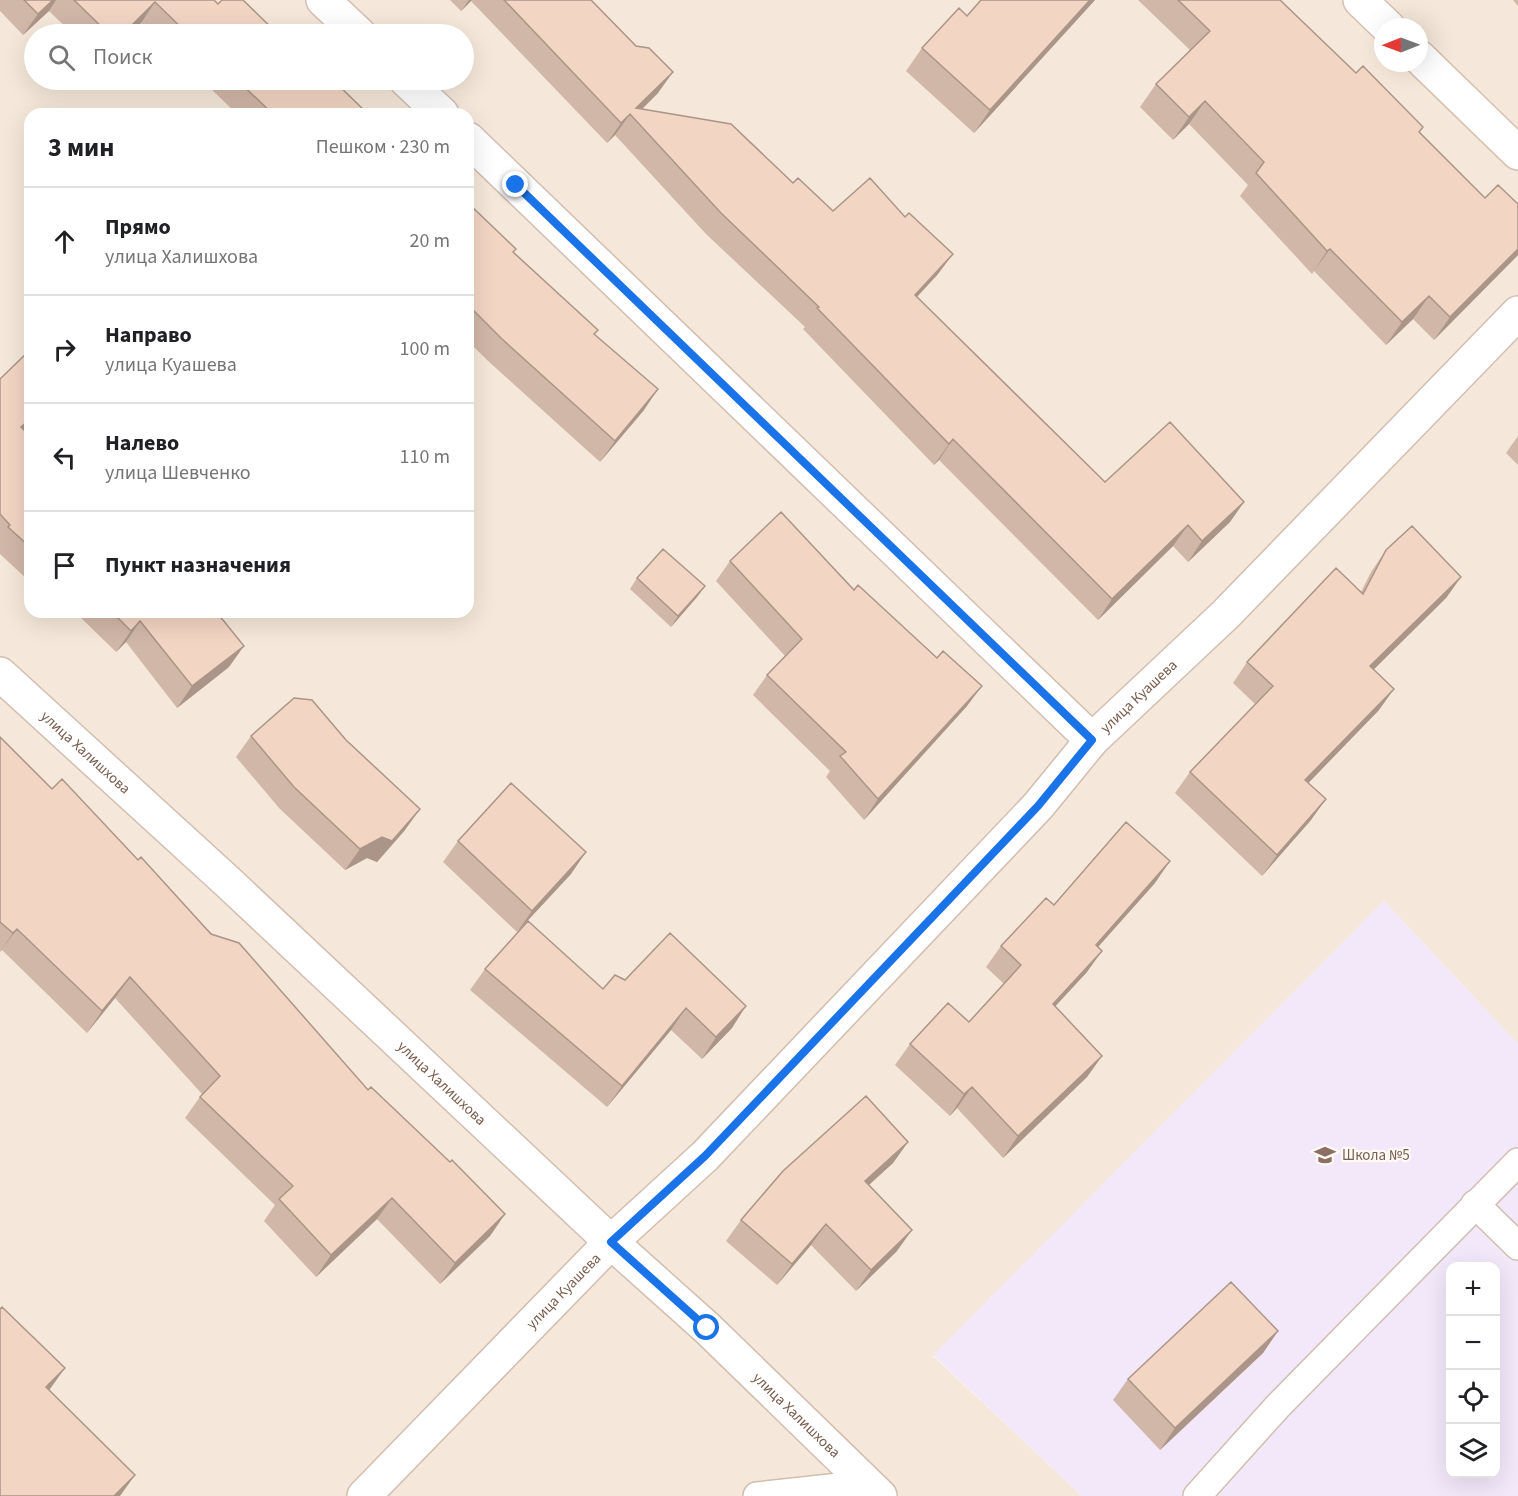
<!DOCTYPE html>
<html lang="ru">
<meta charset="utf-8">
<style>
:root{--surface:#fff;--page:#f2f2f2;--text:#202124;--muted:#757577;--line:#e0e0e0}
body{margin:0;font-family:"Source Sans 3",sans-serif;background:var(--page);color:var(--text)}
.controls{position:absolute;right:18px;bottom:18px;display:grid;overflow:hidden;border-radius:12px;box-shadow:0 6px 24px #0002}
.controls button{width:54px;height:54px;display:grid;place-items:center;padding:0;border:0;border-bottom:2px solid var(--line);background:var(--surface);color:var(--text);font:30px sans-serif}
.compass{position:absolute;left:1374px;top:18px;width:54px;height:54px;border-radius:50%;background:var(--surface);box-shadow:0 6px 24px #0002;rotate:269deg}
.stop{position:absolute;width:18px;height:18px;margin:-14px;border:4px solid #1a73e8;border-radius:50%;background:#fff}
.stop.end{background:#1a73e8;border-color:#fff;box-shadow:0 2px 6px #0008}
.list{margin:0;padding:0;list-style:none}
h2{display:flex;justify-content:space-between;align-items:center;height:78px;margin:0;padding:0 24px;font-size:26px}
h2 small{font-size:20px;font-weight:400;color:var(--muted)}
.list li{display:grid;grid-template-columns:39px 1fr auto;gap:18px;align-items:center;box-sizing:border-box;height:108px;padding:0 24px;border-top:2px solid var(--line)}
.list b{display:block;font-size:22px;white-space:nowrap}
.list p{margin:0;font-size:20px;white-space:nowrap;color:var(--muted)}
.list em{font-size:20px;font-style:normal;color:var(--muted)}
.icon{flex:none;width:33px;height:33px;fill:none;stroke:currentColor;stroke-width:2;stroke-linecap:round;stroke-linejoin:round}
.map{position:relative;flex:none;width:1518px;height:1496px;overflow:hidden}
.search{position:absolute;background:var(--surface);box-shadow:0 6px 24px #0002;left:24px;top:24px;width:450px;height:66px;display:flex;align-items:center;gap:15px;box-sizing:border-box;padding:0 21px;border-radius:33px;color:var(--muted);font-size:22px}
.panel{position:absolute;background:var(--surface);box-shadow:0 6px 24px #0002;left:24px;top:108px;width:450px;height:510px;border-radius:18px}
.map>svg:first-child{display:block}
</style>
<div class="map">
<svg width="1518" height="1496" viewBox="0 0 1518 1496">
<rect width="100%" height="100%" fill="#fdf6ec"/>
<!-- residential -->
<path fill="#f5e8da" fill-rule="evenodd" d="M0 0H1518V1044L1384 901 933 1356 1082 1496H0ZM1383 27H1419V63H1383ZM34 34H464V80H34ZM30 114H468V612H30Z"/>
<!-- education -->
<path fill="#f3e8fa" fill-rule="evenodd" d="M1384 901 1518 1044V1496H1082L933 1355ZM1450 1266H1496V1474H1450Z"/>
<g fill="none" stroke-linecap="round" stroke-linejoin="round">
<defs>
<path id="lane" d="M1475 1204 1518 1246
M757 1496 867 1484
M1197 1496 1278 1406 1518 1162"/>
<g id="street">
<path d="M323 0 359 34"/>
<path d="M406 80 442 114"/>
<path d="M468 139 1092 740"/>
<path id="s1" d="M0 674 230 884 611 1242 707 1328 880 1496"/>
<path id="s2" d="M364 1496 611 1242 705 1156 1038 806 1092 740 1226 614 1518 313"/>
</g>
<path id="secondary" d="M1360 0 1388 27
M1419 57 1518 153"/>
</defs>
<!-- lane casing -->
<use href="#lane" stroke="#d1beb0" stroke-width="30"/>
<!-- street casing -->
<use href="#street" stroke="#d1beb0" stroke-width="36"/>
<!-- secondary casing -->
<use href="#secondary" stroke="#d6c0b0" stroke-width="36"/>
<!-- lane -->
<use href="#lane" stroke="#fff" stroke-width="27"/>
<!-- street -->
<use href="#street" stroke="#fff" stroke-width="33"/>
<!-- secondary -->
<use href="#secondary" stroke="#fff" stroke-width="33"/>
</g>
<!-- wall -->
<path fill="#d1b7a8" d="M0 0H214L218 4 278 34H152L141 23 129 34H73L49 11 23 35 0 11Z
M450 0H591L658 93 642 109 793 183 833 211 938 274 917 297 1105 482 1244 502 1230 522 1188 562 1173 546 1098 620 939 460 934 465 803 329 805 327 706 234 615 135 607 143 471 1 461 11Z
M1095 0 974 133 906 71 922 48 967 16Z
M1138 0H1280L1356 73 1420 132 1485 198 1518 204V255L1434 340 1413 319 1386 345 1314 271 1312 274 1240 196 1248 185 1189 124 1173 140 1140 107 1156 84 1190 50Z
M1513 0H1518V6Z
M197 80H333L368 114H237L209 87 207 89Z
M468 203 516 249 513 252 598 330 594 335 644 410 600 462 487 360 468 341Z
M30 350V426L25 431 30 436V582L0 554V379Z
M1518 436V465L1506 453Z
M1386 550 1461 577 1446 598 1373 670 1379 710 1308 783 1311 820 1262 876 1175 793 1190 772 1255 704 1233 683 1247 662 1361 592 1371 572Z
M730 561 854 590 967 706 864 820 826 777 830 771 753 695 767 675 785 656 716 581Z
M637 578 705 586 697 597 671 627 630 589Z
M75 612H215L229 667 177 708 126 642 116 652Z
M251 736 405 830 377 862 367 858 345 870 279 808 236 757Z
M0 737 52 789 138 860 368 1090 505 1214 490 1236 440 1284 377 1219 316 1277 264 1221 275 1205 185 1118 202 1094 115 998 87 1033 2 950 0 952Z
M458 841 571 874 517 932 443 862Z
M1155 883 1098 947 1087 972 1055 1006 1102 1056 1087 1077 1003 1158 957 1108 950 1116 895 1065 910 1044 969 1022 1004 984 986 967 1001 946 1054 905Z
M485 969 603 989 615 975 732 1028 702 1059 671 1030 607 1107 470 990Z
M908 1142 893 1163 869 1185 897 1251 856 1291 811 1245 777 1285 726 1241 741 1220Z
M1278 1331 1263 1353 1160 1450 1113 1400 1128 1379Z"/>
<!-- shaded-wall -->
<path fill="#aa9588" d="M53 0H56L49 11 23 35 38 14Z
M469 0H472L461 11Z
M1090 0H1095L974 133 990 110Z
M155 2 141 23 129 34H123Z
M673 72 658 93 633 118 636 108Z
M1205 101 1189 124 1173 140 1189 117Z
M630 114 615 135 607 143 621 123Z
M1330 249 1314 271 1312 274 1327 251Z
M1518 249V255L1434 340 1450 317Z
M953 254 938 274 900 315 915 295Z
M1429 296 1413 319 1386 345 1402 322Z
M658 389 644 410 600 462 615 441Z
M30 419V426L6 448 21 427Z
M953 439 939 460 934 465 949 444Z
M1244 502 1230 522 1188 562 1202 541Z
M1188 525 1173 546 1098 620 1112 599Z
M1461 577 1446 598 1355 688 1370 666Z
M705 586 697 597 671 627 678 616Z
M140 621 126 642 116 652 131 631Z
M244 646 229 667 177 708 192 686Z
M982 686 967 706 864 820 878 799Z
M1394 689 1379 710 1291 801 1305 780Z
M1326 799 1311 820 1262 876 1277 855Z
M420 809 405 830 377 862 367 858 345 870 360 849Z
M586 852 571 874 517 932 532 911Z
M1170 861 1155 883 1081 966 1096 945Z
M17 929 0 952 13 933Z
M1102 951 1087 972 1038 1025 1053 1004Z
M130 977 115 998 87 1033 102 1011Z
M746 1006 732 1028 702 1059 716 1037Z
M686 1008 671 1030 607 1107 622 1086Z
M1102 1056 1087 1077 1003 1158 1018 1136Z
M972 1087 957 1108 950 1116 964 1094Z
M908 1142 893 1163 850 1202 865 1181Z
M392 1198 377 1219 316 1277 331 1255Z
M505 1214 490 1236 440 1284 455 1263Z
M826 1224 811 1245 777 1285 792 1264Z
M912 1230 897 1251 856 1291 871 1270Z
M1278 1331 1263 1353 1160 1450 1175 1428Z
M65 1368 50 1389 31 1408 46 1387Z
M135 1475 120 1496H114Z"/>
<!-- building -->
<path fill="#f3d5c3" stroke="#aa9588" stroke-width="1.5" d="M24 0H53L38 14Z
M74 0H214L218 4 222 0H243L278 34H188L155 2 123 34H109Z
M504 0H591L636 46 649 48 673 72 636 108 731 124 793 183 798 178 833 211 870 178 905 217 909 213 953 254 915 295 1105 482 1170 422 1244 502 1202 541 1188 525 1112 599 953 439 949 444 817 308 819 307 721 213 630 114 621 123Z
M981 0H1090L990 110 922 48 959 8 967 16Z
M1178 0H1280L1356 73 1363 66 1423 127 1419 132 1485 198 1498 185 1518 204V249L1450 317 1429 296 1402 322 1330 249 1327 251 1256 173 1264 162 1205 101 1189 117 1156 84 1210 31Z
M237 80H333L368 114H273Z
M468 203 516 249 513 252 598 330 594 334 658 389 615 441 502 339 468 305Z
M30 350V419L21 427 30 436V547L8 527 10 525 0 514V379Z
M781 512 854 590 858 585 937 658 943 651 982 686 878 799 840 756 846 752 767 675 802 639 730 561Z
M1412 526 1461 577 1370 666 1394 689 1305 780 1326 799 1277 855 1190 772 1273 686 1247 662 1336 568 1363 594 1386 550Z
M663 549 705 586 678 616 637 578Z
M112 612H215L223 620 244 646 192 686 140 621 131 631Z
M294 698 312 700 346 740 420 809 392 841 382 837 360 849 294 787 251 736Z
M0 737 52 789 62 779 138 860 141 857 211 934 239 943 368 1090 371 1087 450 1162 452 1160 505 1214 455 1263 392 1198 331 1255 279 1199 293 1186 200 1097 220 1076 130 977 102 1011 17 929 13 933 0 922Z
M511 783 586 852 532 911 458 841Z
M1126 822 1170 861 1096 945 1102 951 1053 1004 1102 1056 1018 1136 972 1087 964 1094 910 1044 948 1003 969 1022 1021 965 1001 946 1046 898 1054 905Z
M528 921 603 989 615 975 625 980 670 933 746 1006 716 1037 686 1008 622 1086 485 969Z
M866 1096 908 1142 865 1181 912 1230 871 1270 826 1224 792 1264 741 1220 783 1171Z
M1231 1282 1278 1331 1175 1428 1128 1379Z
M2 1307 65 1368 46 1387 135 1475 114 1496H0V1309Z"/>
<g fill="none" stroke-linecap="round" stroke-linejoin="round">
<!-- route -->
<path stroke="#1a73e8" stroke-width="8" d="M516 185 1092 740 1038 806 705 1156 611 1242 707 1328"/>
</g>
<!-- icons -->
<defs>
<symbol id="school-bare" viewBox="-9 -9 18 18"><path d="M0-5L7-2L0 1L-7-2ZM-4 1L0 2.5L4 1V4Q0 6-4 4Z" fill="#8d6e63" stroke="#fffaf3" stroke-width="2.5" paint-order="stroke"/></symbol>
</defs>
<g fill-rule="evenodd">
<use href="#school-bare" x="1310" y="1140" width="30" height="30"/>
</g>
<g text-anchor="middle" dominant-baseline="central" stroke-width="4.5" stroke-linejoin="round" paint-order="stroke">
<!-- street labels -->
<g font-size="15" fill="#7a5c4d" stroke="#fffaf3">
<text stroke="none"><textPath href="#s2" startOffset="1114">улица Куашева</textPath></text>
<text stroke="none"><textPath href="#s1" startOffset="116">улица Халишхова</textPath></text>
<text stroke="none"><textPath href="#s1" startOffset="602">улица Халишхова</textPath></text>
<text stroke="none"><textPath href="#s2" startOffset="286">улица Куашева</textPath></text>
<text stroke="none"><textPath href="#s1" startOffset="1088">улица Халишхова</textPath></text>
</g>
<!-- education labels -->
<g font-size="15" fill="#785e54" stroke="#fffaf3" text-anchor="start">
<text x="1342" y="1155">Школа №5</text>
</g>
</g>
</svg>
<div class="controls">
<button>+</button>
<button>−</button>
<button><svg class="icon" aria-label="locate" viewBox="0 0 24 24"><circle cx="12" cy="12" r="6"/><path d="M12 2v4M12 18v4M2 12h4M18 12h4"/></svg></button>
<button><svg class="icon" aria-label="layers" viewBox="0 0 24 24"><path d="M12 4l9 5-9 5-9-5zM3 14l9 5 9-5"/></svg></button>
</div>
<svg class="compass" viewBox="-18 -18 36 36"><path d="M0-13l5 13h-10z" fill="#e53935"/><path d="M0 13l5-13h-10z" fill="#757577"/></svg>
<div class="stop" style="left:707px;top:1328px"></div>
<div class="stop end" style="left:516px;top:185px"></div>
<div class="search"><svg class="icon" aria-label="search" viewBox="0 0 24 24"><circle cx="10" cy="10" r="6"/><path d="M15 15l6 6"/></svg>Поиск</div>
<section class="panel">
<h2>3 мин<small>Пешком · 230 m</small></h2>
<ul class="list">
<li><svg class="icon" aria-label="ahead" viewBox="0 0 24 24"><path d="M12 20V5M6 11l6-6 6 6"/></svg><div><b>Прямо</b><p>улица Халишхова</p></div><em>20 m</em></li>
<li><svg class="icon" aria-label="right" viewBox="0 0 24 24"><path d="M7 20v-9h11M14 6l5 5-5 5"/></svg><div><b>Направо</b><p>улица Куашева</p></div><em>100 m</em></li>
<li><svg class="icon" aria-label="left" viewBox="0 0 24 24"><path d="M17 20v-9H6M10 6l-5 5 5 5"/></svg><div><b>Налево</b><p>улица Шевченко</p></div><em>110 m</em></li>
<li><svg class="icon" aria-label="arrive" viewBox="0 0 24 24"><path d="M6 21V4h12l-3 4 3 4H6"/></svg><div><b>Пункт назначения</b></div></li>
</ul>
</section>
</div>
